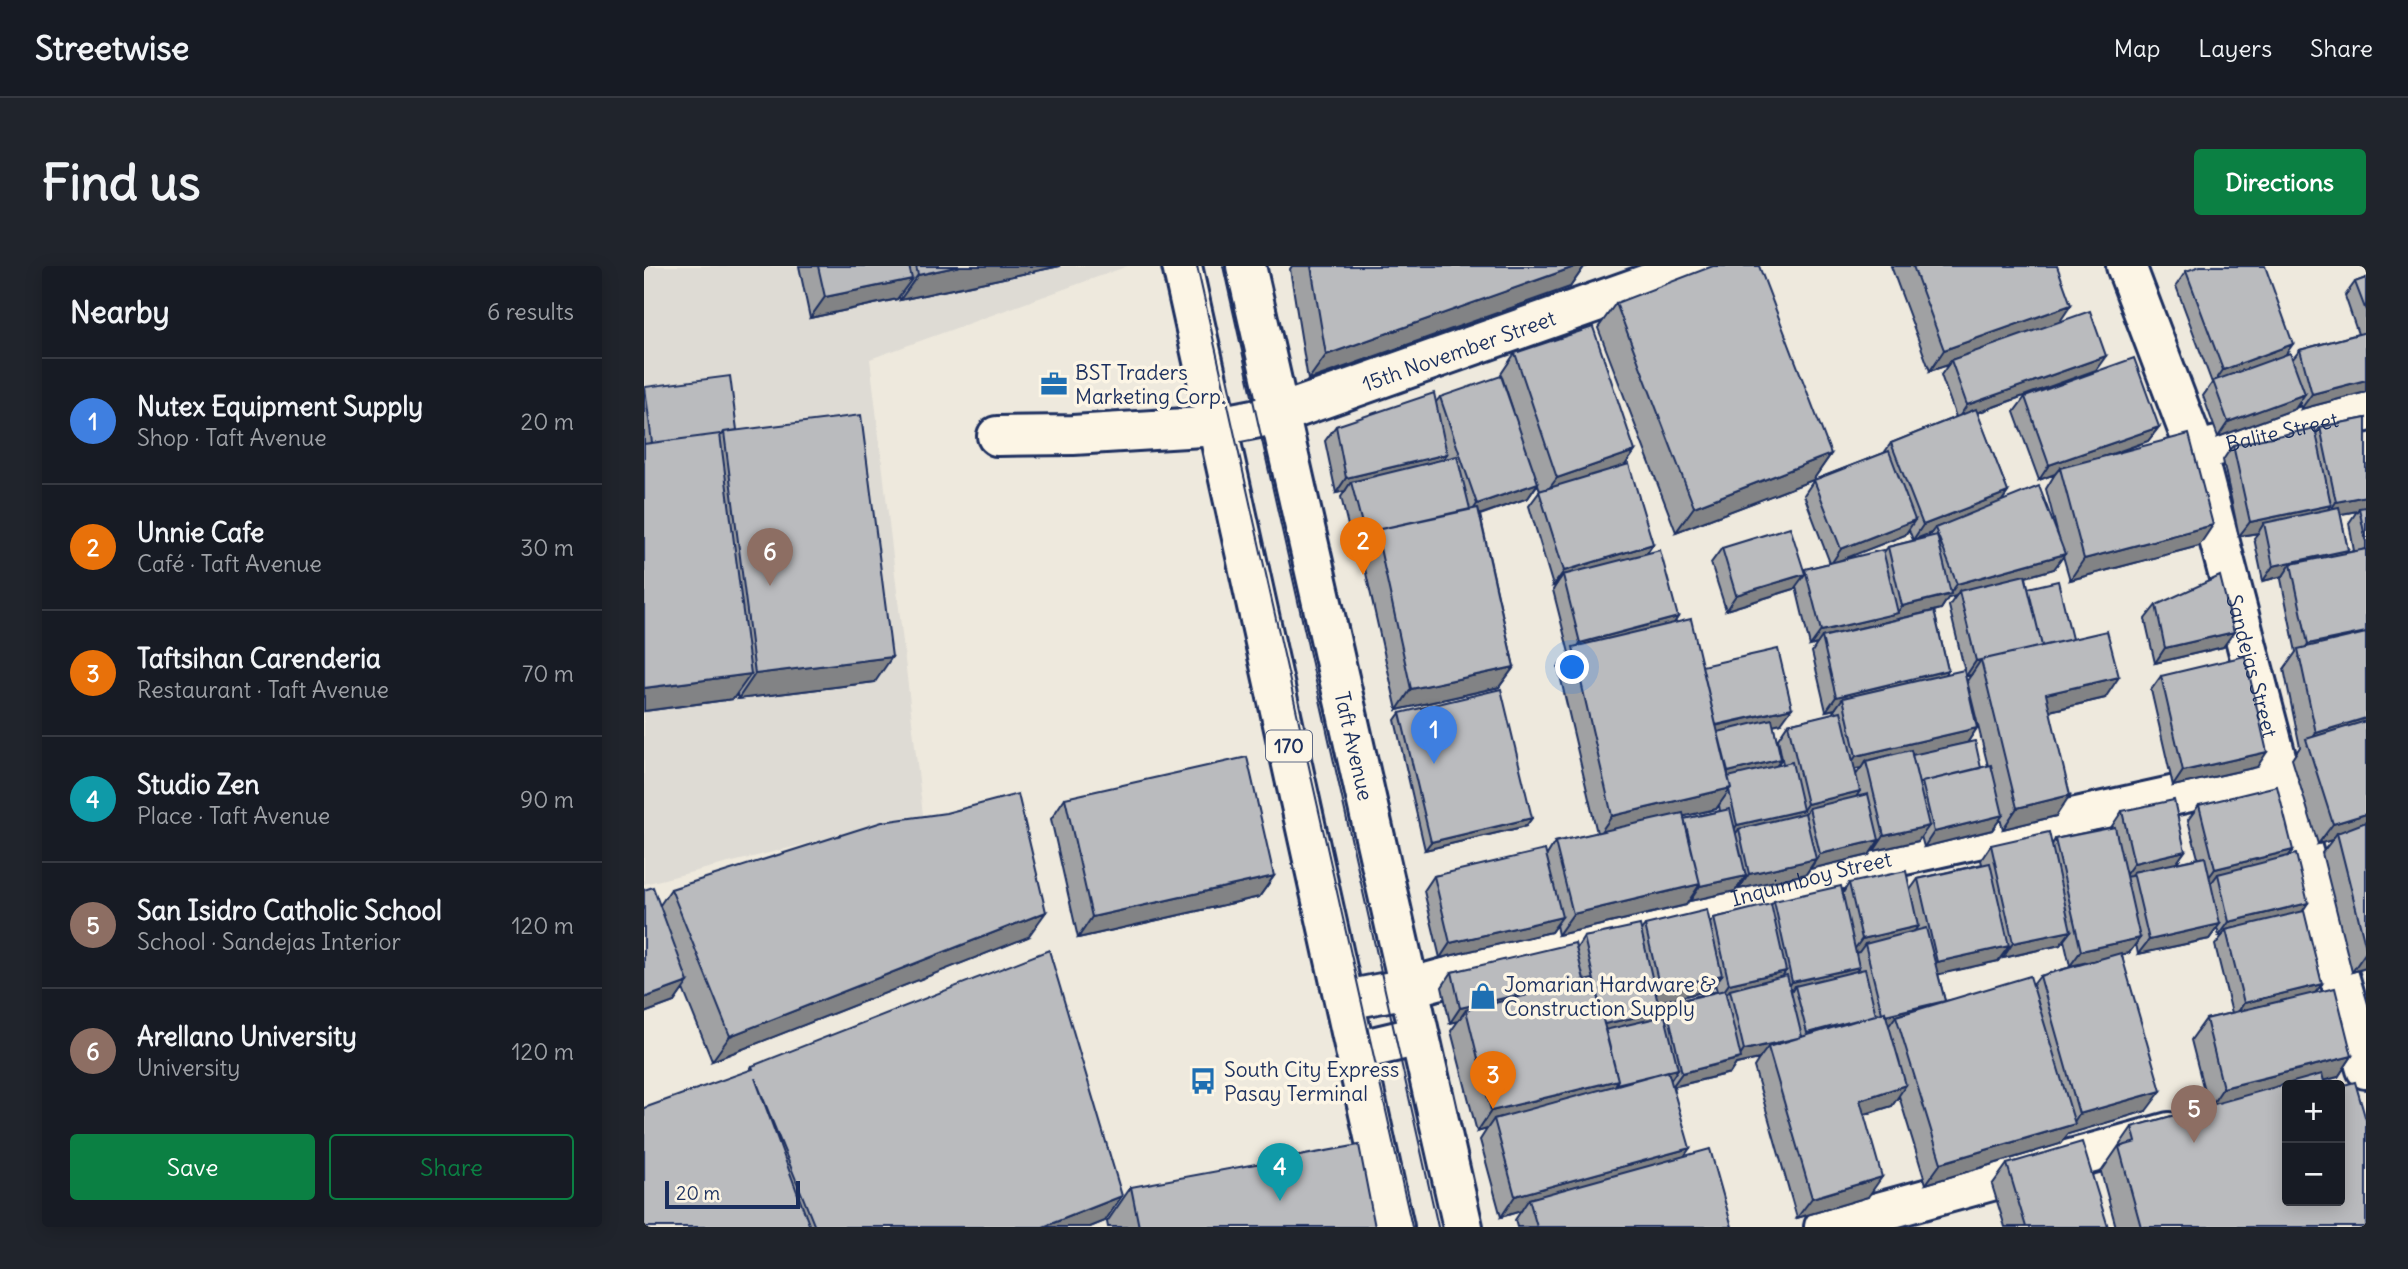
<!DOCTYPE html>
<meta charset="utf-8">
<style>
:root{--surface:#171b24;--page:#20242c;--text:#f1f3f6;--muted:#9ea1a6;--line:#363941;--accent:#0b8043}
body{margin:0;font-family:Delius,sans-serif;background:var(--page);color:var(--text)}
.controls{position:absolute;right:21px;bottom:21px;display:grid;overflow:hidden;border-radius:7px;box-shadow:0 4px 18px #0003}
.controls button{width:63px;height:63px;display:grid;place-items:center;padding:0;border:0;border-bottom:2px solid var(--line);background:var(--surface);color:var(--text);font:35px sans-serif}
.scale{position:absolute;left:21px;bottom:18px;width:135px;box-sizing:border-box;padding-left:7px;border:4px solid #1b2f5e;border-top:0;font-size:19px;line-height:24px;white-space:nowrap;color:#1b2f5e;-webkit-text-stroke:5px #fcf5e5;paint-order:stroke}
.you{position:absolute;left:929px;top:402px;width:24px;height:24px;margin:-18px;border:5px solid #fff;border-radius:50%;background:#1a73e8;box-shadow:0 0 0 10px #1a73e833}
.badge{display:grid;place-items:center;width:46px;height:46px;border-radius:50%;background:var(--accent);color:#fff;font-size:23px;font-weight:700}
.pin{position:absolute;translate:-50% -58px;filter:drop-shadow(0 2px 4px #0008)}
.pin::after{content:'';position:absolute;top:37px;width:24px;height:21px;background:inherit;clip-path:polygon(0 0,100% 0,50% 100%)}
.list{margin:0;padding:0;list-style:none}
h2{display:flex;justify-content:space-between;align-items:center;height:91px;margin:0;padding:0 28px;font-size:30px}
h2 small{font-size:23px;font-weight:400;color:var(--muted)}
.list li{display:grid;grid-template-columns:46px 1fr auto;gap:21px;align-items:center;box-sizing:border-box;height:126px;padding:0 28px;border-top:2px solid var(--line)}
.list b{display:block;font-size:26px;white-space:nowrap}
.list p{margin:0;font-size:23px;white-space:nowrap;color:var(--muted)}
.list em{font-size:23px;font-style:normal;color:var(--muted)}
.actions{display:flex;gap:14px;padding:21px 28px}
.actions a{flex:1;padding:16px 0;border:2px solid var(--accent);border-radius:7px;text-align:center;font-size:24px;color:var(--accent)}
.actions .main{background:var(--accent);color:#fff}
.map{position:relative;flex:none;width:1722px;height:961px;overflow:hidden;border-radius:7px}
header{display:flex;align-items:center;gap:42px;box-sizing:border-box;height:98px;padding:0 35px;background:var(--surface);border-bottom:2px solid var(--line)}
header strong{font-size:33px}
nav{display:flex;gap:38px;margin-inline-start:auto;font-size:24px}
.intro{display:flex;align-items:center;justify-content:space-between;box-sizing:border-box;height:168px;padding:0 42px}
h1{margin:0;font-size:49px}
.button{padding:18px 32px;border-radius:7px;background:var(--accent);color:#fff;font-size:24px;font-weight:700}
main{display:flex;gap:42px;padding:0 42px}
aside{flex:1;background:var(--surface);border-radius:7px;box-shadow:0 4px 18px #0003}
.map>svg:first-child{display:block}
</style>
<header>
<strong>Streetwise</strong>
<nav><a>Map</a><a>Layers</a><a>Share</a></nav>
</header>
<div class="intro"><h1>Find us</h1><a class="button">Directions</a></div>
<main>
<aside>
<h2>Nearby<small>6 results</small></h2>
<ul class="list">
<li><span class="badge" style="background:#3f7fe0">1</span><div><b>Nutex Equipment Supply</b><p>Shop · Taft Avenue</p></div><em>20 m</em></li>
<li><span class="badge" style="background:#e8710a">2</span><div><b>Unnie Cafe</b><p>Café · Taft Avenue</p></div><em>30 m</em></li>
<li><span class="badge" style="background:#e8710a">3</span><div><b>Taftsihan Carenderia</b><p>Restaurant · Taft Avenue</p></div><em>70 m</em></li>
<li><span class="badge" style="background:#0f9aa8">4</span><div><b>Studio Zen</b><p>Place · Taft Avenue</p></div><em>90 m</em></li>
<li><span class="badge" style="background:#8d6e63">5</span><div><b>San Isidro Catholic School</b><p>School · Sandejas Interior</p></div><em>120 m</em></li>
<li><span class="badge" style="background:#8d6e63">6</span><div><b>Arellano University</b><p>University</p></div><em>120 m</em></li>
</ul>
<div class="actions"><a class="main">Save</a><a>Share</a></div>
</aside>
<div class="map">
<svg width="1722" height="961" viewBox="0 0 1722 961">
<rect width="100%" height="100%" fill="#eee9dd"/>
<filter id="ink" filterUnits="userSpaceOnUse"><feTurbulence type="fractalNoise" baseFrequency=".0143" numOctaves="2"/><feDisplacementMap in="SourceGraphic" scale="14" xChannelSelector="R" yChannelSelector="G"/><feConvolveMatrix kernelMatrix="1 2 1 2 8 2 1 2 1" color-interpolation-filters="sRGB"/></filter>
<g filter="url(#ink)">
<!-- built -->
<path fill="#dedbd4" d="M0 0H484L226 93 279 549 0 618Z"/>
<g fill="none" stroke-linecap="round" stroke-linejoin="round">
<defs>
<g id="minor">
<path id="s1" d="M1482 0 1552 185 1636 506 1722 803"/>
<path id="s2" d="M353 170 429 169 574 160 635 148 1054 0"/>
<path id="s3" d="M1552 185 1722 146"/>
<path id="s4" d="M702 734 764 722 1193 604 1636 506"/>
<path d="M712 785 775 770"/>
<path d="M1180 961 1525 866"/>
</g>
<g id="major">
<path d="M538 0 750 961"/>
<path id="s5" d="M602 0 819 961"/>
</g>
</defs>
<!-- minor casing -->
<use href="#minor" stroke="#1b2f5e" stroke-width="44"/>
<!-- major casing -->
<use href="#major" stroke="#1b2f5e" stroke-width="44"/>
<!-- minor -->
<use href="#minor" stroke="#fcf5e5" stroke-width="38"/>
<!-- major -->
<use href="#major" stroke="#fcf5e5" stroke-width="38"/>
<!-- tram -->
<path stroke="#1b2f5e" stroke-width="2" d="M553 0 768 961
M579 0 794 961"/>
</g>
<!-- wall -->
<path fill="#a0a1a3" stroke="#1b2f5e" stroke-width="2" fill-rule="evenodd" d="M155 0H416L256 34 255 30 253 33 166 52Z
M648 0H944L940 1 926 21 664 114 646 3Z
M1247 0H1413L1415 55 1452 104 1333 147 1364 226 1357 236 1415 273 1402 223 1411 208 1395 214 1370 146 1381 131 1515 161 1504 175 1469 188 1555 280 1426 314 1419 290 1410 303 1382 311 1384 322 1428 373 1461 432 1406 445 1412 550 1359 563 1356 553 1348 564 1280 581 1277 570 1274 575 1230 585 1229 583 1225 589 1166 603 1162 608 1095 623 1094 621 1091 625 1046 635 1045 634 1042 639 914 669 912 659 907 666 796 692 780 625 790 610 903 589 911 576 953 567 914 401 925 387 909 324 912 319 909 320 885 240 896 225 894 218 884 232 836 249 870 401 855 421 753 444 717 285 719 282 710 284 697 231 701 225 692 227 681 175 692 160 792 136 796 131 869 144 857 108 871 87 991 185 981 199 1009 278 1003 287 1034 351 1030 357 1058 400 1137 457 1129 458 1137 493 1134 499 1139 498 1134 473 1144 458 1188 448 1191 443 1182 445 1168 386 1173 378 1166 380 1152 321 1150 323 1082 344 1067 297 1078 282 1160 305 1161 303 1186 297 1160 229 1170 214 1240 187 1247 177 1312 151 1297 109 1304 99 1286 105ZM1265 264 1269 274 1287 267 1284 271 1244 281 1240 286 1196 294 1261 269ZM1312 330 1305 340 1322 410 1327 409 1323 415 1344 500 1337 502 1323 477 1333 462 1301 408 1304 404 1290 345 1297 343 1304 332ZM1217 502 1212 509 1211 503ZM1075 539 1076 545 1040 553V550L1072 543Z
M1542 5 1648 94 1656 84 1714 68 1701 30 1711 16 1722 12V126L1657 143 1656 136 1651 143 1574 171 1559 130 1568 117 1532 20Z
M972 37 1187 188 1169 214 1032 266 954 62Z
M1 121 93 164 231 416 94 433 93 428 89 433 0 445V123Z
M1722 152V702L1708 706 1678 587 1688 574 1674 578 1648 493 1656 481 1640 403 1652 386 1637 313 1639 310 1619 315 1610 272 1614 267 1595 270 1579 194 1589 179 1672 168 1676 161ZM1713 245 1705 257 1710 285 1702 287 1704 284 1696 248Z
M1512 339 1579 381 1511 397 1501 353Z
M1517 410 1613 501 1529 520 1507 424Z
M756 447 888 552 882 560 781 584 751 454Z
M421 532 630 610 615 631 434 672 407 553Z
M1555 539 1649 584 1644 590 1678 718 1672 726 1708 790 1694 811 1680 815 1722 961H1472L1457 906 1488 861 1564 840 1547 774 1562 753 1588 747 1571 679 1578 670H1575L1573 662 1565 673 1494 688 1492 678 1485 687 1478 689 1502 845 1424 868 1416 878 1282 918 1255 830 1248 840 1220 849 1224 931 1153 952 1110 801 1115 793 1092 798 1086 807 1029 821 1040 890 1088 961H873L871 954 877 945 857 951 836 874 843 863 833 866 807 765 814 755 806 757 798 721 808 706 933 682 940 671 997 664 1001 659 1066 657 1070 652 1127 639 1130 635 1199 627 1205 617 1266 624 1274 613 1338 598 1337 594 1347 579H1408L1411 573 1468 561V560L1478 545 1541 585 1532 597 1554 592 1544 554ZM1420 674 1426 700 1443 696 1396 710 1389 719 1301 735 1294 708 1354 695 1358 690 1359 692 1416 679ZM1071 718 1073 725 1022 738 1012 752 1014 736 1067 724Z
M27 623 384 671 68 795 39 723 30 736 0 747V624L16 639Z
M108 800 461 955 446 961H0Z
M1363 898 1464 961H1361L1348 919Z
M487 921 731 961H464L463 956Z"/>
<!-- shaded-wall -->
<path fill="#828385" stroke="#1b2f5e" stroke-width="2" d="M316 0H416L256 34 274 9Z
M933 0H944L940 1 926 21 664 114 682 89Z
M268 13 253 33 166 52 181 31Z
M1427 39 1413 60 1307 94 1304 99 1286 105 1300 84Z
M1649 78 1639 92 1570 117 1579 104Z
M1462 90 1452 104 1313 154 1323 139Z
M1722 114V126L1657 143 1668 128Z
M1661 128 1651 143 1574 171 1584 156Z
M1515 161 1504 175 1417 206 1416 202 1411 208 1395 214 1405 199Z
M991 185 976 206 898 232 913 212Z
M803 188 793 202 707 216 701 225 692 227 702 212Z
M1187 188 1169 214 1032 266 1050 241Z
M894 217 884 232 823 253 833 238Z
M1364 226 1354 240 1291 262 1287 267 1269 274 1279 259Z
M1722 230V243L1715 242 1713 245 1682 251 1692 236Z
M1687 239 1676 254 1620 257 1614 267 1595 270 1606 256Z
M1271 254 1261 269 1187 298 1197 283Z
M1569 259 1555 280 1426 314 1440 293Z
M729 267 719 282 710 284 721 269Z
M1009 278 999 293 919 309 912 319 909 320 920 305Z
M1704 284 1694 299 1647 298 1639 310 1619 315 1629 300Z
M1421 288 1410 303 1316 329 1315 325 1312 330 1304 332 1297 343 1178 371 1173 378 1166 380 1177 365 1253 347 1258 340 1305 329 1313 318Z
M1161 308 1150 323 1082 344 1092 329Z
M1034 351 1024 366 930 386 936 377Z
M1590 366 1579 381 1511 397 1521 382Z
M1722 366 1656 390 1664 378Z
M248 391 231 416 94 433 111 408Z
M1337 394 1327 409 1322 410 1332 395Z
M870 401 855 421 753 444 767 423Z
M1304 404 1293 419 1199 432 1191 443 1182 445 1192 431Z
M107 408 89 433 0 445V422Z
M1475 411 1461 432 1388 449 1402 428Z
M1148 442 1137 457 1075 471 1071 460Z
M1722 452V468L1664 479 1672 467Z
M1333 462 1323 477 1223 500 1222 495 1217 502 1202 505 1212 490Z
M1623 486 1613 501 1529 520 1539 505Z
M1137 493 1127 508 1084 518V506Z
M1087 522 1072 543 954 570 968 550Z
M1216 525 1206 540 1165 542 1158 552 1095 563 1088 573 1083 574 1093 559 1159 544 1163 538Z
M1426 529 1412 550 1359 563 1373 542Z
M1722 548V564L1693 567 1688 574 1674 578 1689 558Z
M1359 549 1348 564 1280 581 1290 566Z
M888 552 882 560 781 584 787 576Z
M1285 560 1274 575 1230 585 1240 570Z
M1235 574 1225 589 1166 603 1176 588Z
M1649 584 1638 599 1574 608 1568 616 1560 618 1571 603Z
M1541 585 1531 599 1489 606 1487 610 1480 611 1490 597Z
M1172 593 1162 608 1095 623 1105 608Z
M630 610 615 631 434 672 448 651Z
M1102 610 1091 625 1046 635 1056 620Z
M1056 618 1042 639 914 669 929 648Z
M1664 637 1654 652 1582 664 1578 670H1575L1585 656Z
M402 646 384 671 68 795 86 770Z
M918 651 907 666 796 692 806 677Z
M1576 658 1565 673 1494 688 1505 674Z
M1274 660 1264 675 1221 678 1215 686 1207 688 1218 673Z
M1427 665 1416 679 1359 692 1369 677Z
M1496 672 1485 687 1426 700 1437 685Z
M1365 680 1354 695 1283 711 1293 696Z
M1722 686V702L1708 706Z
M1215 701 1205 716 1151 720 1145 730 1138 731 1148 716Z
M1142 705 1131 720 1086 724 1080 731 1075 732 1085 718Z
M1078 709 1067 724 1005 738 1016 723Z
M940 714 930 729 822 744 814 755 806 757 816 742Z
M44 716 30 736 0 747V732Z
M1678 718 1667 732 1590 752 1600 737Z
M1301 735 1252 750 1244 761 1239 750Z
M1016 746 1005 761 960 771V758Z
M1158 771 1124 781 1115 793 1092 798 1086 807 1028 821 1038 807 1094 793 1100 784Z
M1708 790 1694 811 1565 843 1579 822Z
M1034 803 1024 818 850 853 843 863 833 866 847 845 974 814Z
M1262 819 1248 840 1201 854 1216 834Z
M1517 825 1502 845 1424 868 1416 878 1282 918 1297 897 1428 859 1435 848Z
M1046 882 1032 902 885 933 877 945 857 951 871 930Z
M1238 911 1224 931 1153 952 1168 932Z
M478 930 461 955 446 961H399Z"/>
<!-- building -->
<path fill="#babbbe" stroke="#1b2f5e" stroke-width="2" d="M174 0H265L268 13 181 31Z
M272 0H316L274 9Z
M667 0H933L682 89Z
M1069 0H1115L1187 188 1050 241 972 37Z
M1269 0H1413L1427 39 1300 84Z
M1556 0H1621L1649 78 1579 104 1542 5Z
M1722 12V45L1711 16Z
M1446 45 1462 90 1323 139 1307 94Z
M949 61 991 185 913 212 871 87Z
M1722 66V114L1668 128 1656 84Z
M1646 87 1661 128 1584 156 1569 115Z
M1490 92 1515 161 1405 199 1381 131Z
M86 110 93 164 80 166 78 169 76 168 8 177 1 121Z
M857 110 894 217 833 238 796 131Z
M790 127 803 188 702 212 692 160Z
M1332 143 1364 226 1279 259 1247 177Z
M217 149 248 391 111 408 80 166Z
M1722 152V230L1692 236 1676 161Z
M1671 162 1687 239 1606 256 1589 179Z
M76 168 107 408 0 422V178Z
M1545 168 1569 259 1440 293 1416 202Z
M1245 185 1271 254 1197 283 1170 214Z
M813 190 826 243 732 264 729 267 721 269 707 216Z
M985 198 1009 278 920 305 895 225Z
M1395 220 1421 288 1313 318 1291 262Z
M1695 241 1704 284 1629 300 1620 257Z
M1722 241V276L1715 242Z
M834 242 870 401 767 423 732 264Z
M1146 261 1161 308 1092 329 1078 282Z
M1293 269 1307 328 1258 340 1244 281Z
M1722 283V366L1664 378 1647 298Z
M1016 284 1034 351 936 377 919 309Z
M1239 284 1254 347 1177 365 1161 303Z
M1381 309 1398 380 1332 395 1315 325Z
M1576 310 1590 366 1521 382 1512 339Z
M1414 315 1428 373 1398 380 1384 322Z
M1290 345 1304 404 1192 431 1178 371Z
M1047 353 1087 522 968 550 929 381Z
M1463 365 1475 411 1402 428 1426 529 1373 542 1337 394Z
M1722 367V452L1672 467 1654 383Z
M1134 383 1148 442 1072 459 1058 400Z
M1601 390 1623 486 1539 505 1517 410Z
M1320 404 1333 462 1212 490 1199 432Z
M857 423 888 552 787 576 756 447Z
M1197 445 1216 525 1163 538 1144 458Z
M1128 453 1137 493 1084 506 1074 466Z
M1722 455V548L1689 558 1662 473Z
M1331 475 1337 502 1278 516 1275 518 1268 489Z
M1267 484 1285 560 1240 570 1222 495Z
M603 491 630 610 448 651 421 532Z
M1148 496 1159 544 1093 559 1085 524 1087 522 1084 511Z
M1347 499 1359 549 1290 566 1278 516Z
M1633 520 1649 584 1571 603 1555 539Z
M374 528 402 646 86 770 27 623 238 556 302 547Z
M1224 528 1235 574 1176 588 1165 542Z
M1530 534 1541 585 1490 597 1478 545Z
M1086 543 1102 610 1056 620V618L1040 553Z
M1039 547 1056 618 929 648 911 576Z
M1161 547 1172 593 1105 608 1095 563Z
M1722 556V682L1693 567Z
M1471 561 1496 672 1437 685 1411 573Z
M1405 566 1427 665 1369 677 1347 579Z
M901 584 918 651 806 677 790 610Z
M1652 588 1664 637 1585 656 1574 608Z
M1561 591 1576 658 1505 674 1489 606Z
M1346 597 1365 680 1293 696 1274 613Z
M1262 605 1274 660 1218 673 1205 617Z
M1197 620 1215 701 1148 716 1130 635Z
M9 621 44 716 0 732V624Z
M1127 638 1142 705 1085 718 1070 652Z
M1063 644 1078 709 1016 723 1001 659Z
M1660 645 1678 718 1600 737 1582 664Z
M996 659 1016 746 960 758 940 671Z
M1282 662 1301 735 1241 749V746L1238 747 1221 678Z
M931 677 940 714 816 742 808 706Z
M405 684 478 930 399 961H171L111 812 166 961H0V842L109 803 108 800Z
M1477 687 1517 825 1435 848 1396 710Z
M1221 703 1232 749 1163 767 1151 720Z
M1143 709 1158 771 1100 784 1086 724Z
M1386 710 1431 858 1297 897 1252 750Z
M949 713 974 814 847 845 822 744Z
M1691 722 1708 790 1579 822 1562 753Z
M1081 724 1097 792 1038 807 1022 738Z
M1241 746 1262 819 1216 834 1238 911 1168 932 1124 781Z
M1021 750 1034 803 972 818 974 814 961 764Z
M1024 805 1046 882 871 930 850 853Z
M1678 808 1681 819H1643V935H1696V820L1711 816 1722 854V961H1497L1475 881 1492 876 1488 861Z
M1438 876 1464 961H1382L1363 898Z
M715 879 731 961H495L487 921Z
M1066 883 1088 961H893L885 933Z"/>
</g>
<!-- icons -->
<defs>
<symbol id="office-bare" viewBox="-9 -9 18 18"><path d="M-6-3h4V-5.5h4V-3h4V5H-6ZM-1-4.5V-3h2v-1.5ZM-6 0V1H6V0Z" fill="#1f6fb2" stroke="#fcf5e5" stroke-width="2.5" paint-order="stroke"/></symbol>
<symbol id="shop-bare" viewBox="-9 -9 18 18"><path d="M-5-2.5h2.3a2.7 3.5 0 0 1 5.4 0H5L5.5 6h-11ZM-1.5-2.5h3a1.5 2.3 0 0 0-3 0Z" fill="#1f6fb2" stroke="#fcf5e5" stroke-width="2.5" paint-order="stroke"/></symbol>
<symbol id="bus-bare" viewBox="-9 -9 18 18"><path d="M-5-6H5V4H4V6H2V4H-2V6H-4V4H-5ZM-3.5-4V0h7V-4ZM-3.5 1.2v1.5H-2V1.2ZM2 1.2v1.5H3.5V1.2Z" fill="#1f6fb2" stroke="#fcf5e5" stroke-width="2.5" paint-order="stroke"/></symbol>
</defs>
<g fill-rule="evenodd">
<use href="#office-bare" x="391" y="99" width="38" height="38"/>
<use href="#shop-bare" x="820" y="711" width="38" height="38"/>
<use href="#bus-bare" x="540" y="796" width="38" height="38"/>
</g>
<g text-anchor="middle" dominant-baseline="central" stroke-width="7" stroke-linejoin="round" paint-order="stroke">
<!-- shield labels -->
<rect fill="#fcf5e5" stroke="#5e6a86" stroke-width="2" x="622" y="464.5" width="46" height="31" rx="5"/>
<g font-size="19" font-weight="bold" fill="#1b2f5e">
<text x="645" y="480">170</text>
</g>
<!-- street labels -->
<g font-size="21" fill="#1b2f5e" stroke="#fcf5e5">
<text stroke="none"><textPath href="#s2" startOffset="474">15th November Street</textPath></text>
<text stroke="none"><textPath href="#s3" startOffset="88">Balite Street</textPath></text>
<text stroke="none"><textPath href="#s1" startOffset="420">Sandejas Street</textPath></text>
<text stroke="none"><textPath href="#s5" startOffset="492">Taft Avenue</textPath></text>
<text stroke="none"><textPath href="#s4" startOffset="481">Inquimboy Street</textPath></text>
</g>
<!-- poi labels -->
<g font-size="21" fill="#1b2f5e" stroke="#fcf5e5" text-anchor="start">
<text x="431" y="106">BST Traders<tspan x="431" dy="24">Marketing Corp.</tspan></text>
<text x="860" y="718">Jomarian Hardware &amp;<tspan x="860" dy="24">Construction Supply</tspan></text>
<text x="580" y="803">South City Express<tspan x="580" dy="24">Pasay Terminal</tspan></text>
</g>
</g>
</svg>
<div class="controls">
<button>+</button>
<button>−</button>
</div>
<div class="scale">20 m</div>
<div class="you"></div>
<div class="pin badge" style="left:790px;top:498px;background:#3f7fe0">1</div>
<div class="pin badge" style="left:719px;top:309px;background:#e8710a">2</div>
<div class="pin badge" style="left:849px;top:843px;background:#e8710a">3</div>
<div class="pin badge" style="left:636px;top:935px;background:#0f9aa8">4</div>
<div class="pin badge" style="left:1550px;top:877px;background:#8d6e63">5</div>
<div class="pin badge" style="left:126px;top:320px;background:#8d6e63">6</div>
</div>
</main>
